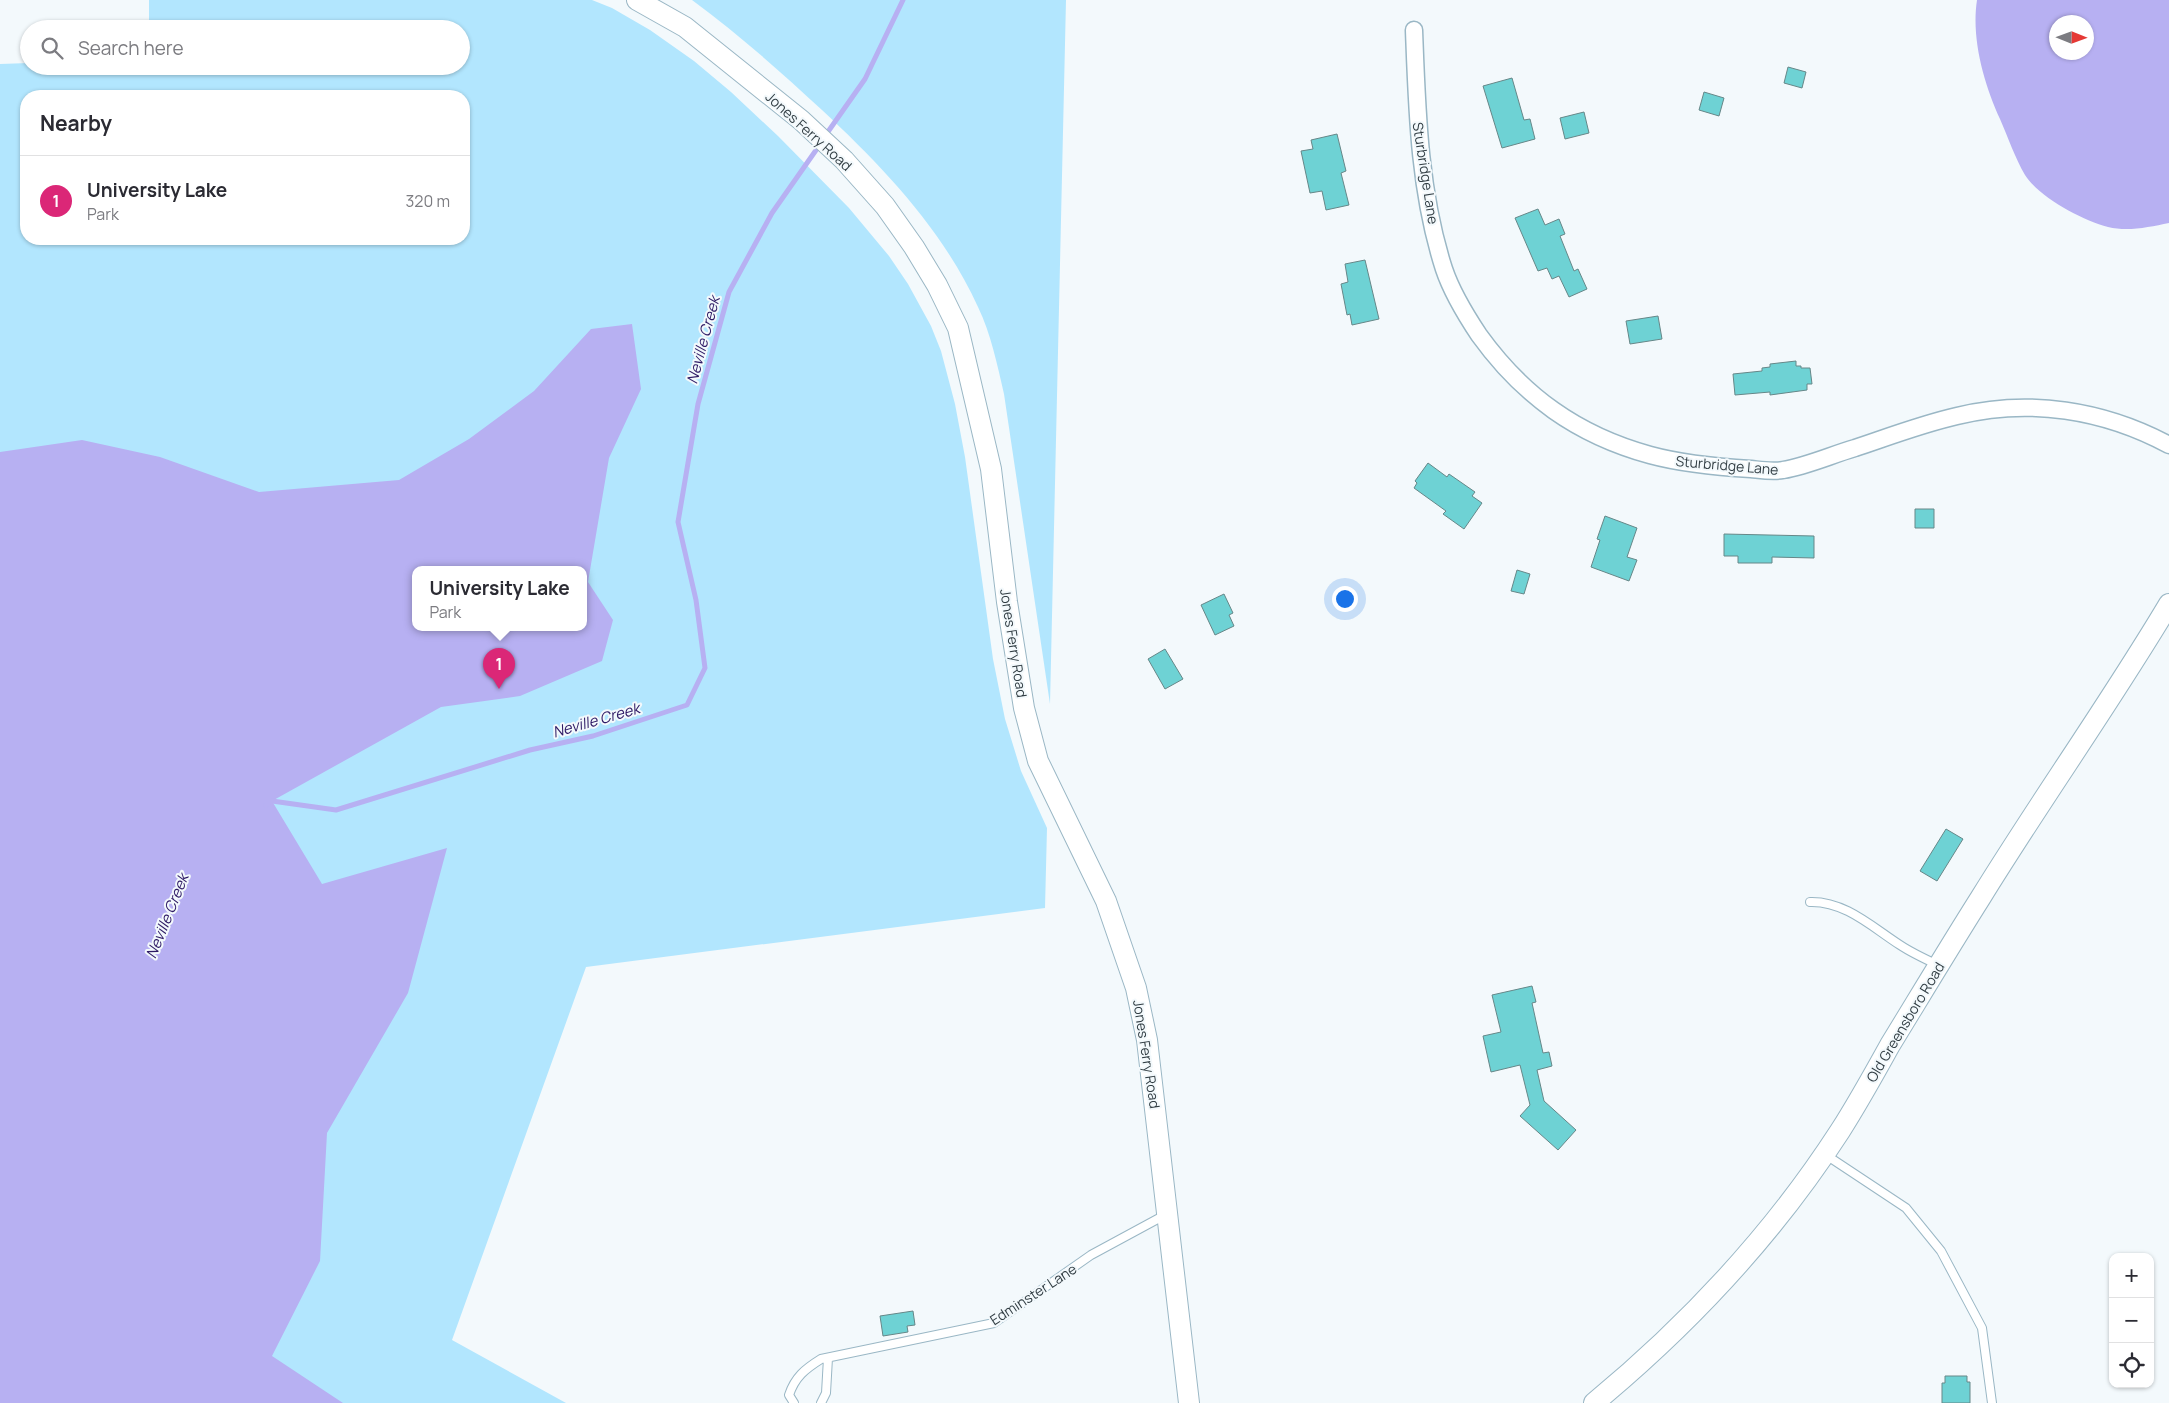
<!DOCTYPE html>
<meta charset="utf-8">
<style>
:root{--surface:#fff;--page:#f2f2f3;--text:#2b2b33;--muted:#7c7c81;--line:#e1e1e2;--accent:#db2777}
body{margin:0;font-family:Manrope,sans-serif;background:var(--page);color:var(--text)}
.controls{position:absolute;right:15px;bottom:15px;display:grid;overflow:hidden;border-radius:10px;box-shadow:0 1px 4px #0004}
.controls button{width:45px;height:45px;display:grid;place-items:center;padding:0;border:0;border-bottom:1px solid var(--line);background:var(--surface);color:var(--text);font:25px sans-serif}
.compass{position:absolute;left:2049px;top:15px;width:45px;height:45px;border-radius:50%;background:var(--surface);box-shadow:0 1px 4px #0004;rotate:91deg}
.you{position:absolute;left:1344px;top:598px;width:18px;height:18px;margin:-12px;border:4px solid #fff;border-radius:50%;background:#1a73e8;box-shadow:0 0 0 8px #1a73e833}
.badge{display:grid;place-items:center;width:32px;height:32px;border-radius:50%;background:var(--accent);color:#fff;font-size:16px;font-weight:700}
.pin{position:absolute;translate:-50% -41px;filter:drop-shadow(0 1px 2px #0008)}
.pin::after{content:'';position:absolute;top:26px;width:18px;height:15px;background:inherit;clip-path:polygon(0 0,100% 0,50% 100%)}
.popup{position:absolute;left:412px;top:566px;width:175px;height:65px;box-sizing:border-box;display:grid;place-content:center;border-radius:10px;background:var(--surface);filter:drop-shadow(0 1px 4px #0005);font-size:16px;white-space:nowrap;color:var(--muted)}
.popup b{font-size:19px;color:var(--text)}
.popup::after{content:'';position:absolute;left:50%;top:100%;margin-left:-10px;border:10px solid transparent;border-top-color:var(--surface)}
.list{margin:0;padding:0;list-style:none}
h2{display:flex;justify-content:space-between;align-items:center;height:65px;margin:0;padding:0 20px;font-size:21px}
h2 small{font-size:16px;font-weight:400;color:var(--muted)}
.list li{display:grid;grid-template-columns:32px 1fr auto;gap:15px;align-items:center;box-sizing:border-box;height:90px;padding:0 20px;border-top:1px solid var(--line)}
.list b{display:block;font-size:19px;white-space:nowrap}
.list p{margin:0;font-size:16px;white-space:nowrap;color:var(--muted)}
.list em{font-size:16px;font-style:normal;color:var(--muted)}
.icon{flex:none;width:28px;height:28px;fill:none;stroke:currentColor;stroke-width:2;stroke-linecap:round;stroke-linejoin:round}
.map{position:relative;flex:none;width:2169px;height:1403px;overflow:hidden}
.search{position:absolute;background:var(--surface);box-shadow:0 1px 4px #0004;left:20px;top:20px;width:450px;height:55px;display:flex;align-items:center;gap:12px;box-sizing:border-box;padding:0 18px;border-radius:28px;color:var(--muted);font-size:19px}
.panel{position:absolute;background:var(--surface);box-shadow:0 1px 4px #0004;left:20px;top:90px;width:450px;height:155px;border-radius:20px}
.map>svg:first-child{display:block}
</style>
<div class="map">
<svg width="2169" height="1403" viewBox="0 0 2169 1403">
<rect width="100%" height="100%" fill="#f3f9fc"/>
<!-- green -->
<path fill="#b2e6fe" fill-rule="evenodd" d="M149 0H592L612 8 650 30 694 61 731 92 778 136 849 208 889 256 908 284 931 326 941 351 955 404 965 457 993 659 1005 719 1021 771 1047 828 1045 908 586 967 452 1340 566 1403H0V64L29 63V66H461V29H149ZM26 96H464V239H26ZM415 570H583V628H415Z
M692 0H1066L1050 704 1004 394C997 364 991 334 978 307 943 230 883 167 822 110 780 71 738 34 692 0Z"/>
<!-- water -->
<path fill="#b7b0f2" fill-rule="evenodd" d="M1977 0H2169V223C2149 227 2128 232 2108 227 2082 220 2040 198 2025 175 2015 158 2008 137 2000 119 1984 84 1971 39 1977 0ZM2056 22H2086V52H2056Z
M632 324 641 389 609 458 588 582 613 620 602 661 520 696 441 707 272 801 322 884 447 848 408 993 327 1133 320 1261 272 1356 343 1403H0V452L82 440 160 457 259 492 399 480 469 439 534 391 591 329ZM415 570H583V628H415Z"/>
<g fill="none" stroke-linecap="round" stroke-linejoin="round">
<!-- stream -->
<path stroke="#b7b0f2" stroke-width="5" d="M825 136 865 79 903 0
M266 805 272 801 336 810 530 750 593 736 687 705 705 668 696 600 678 522 698 404 729 292 772 213 821 143"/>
</g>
<!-- building -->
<path fill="#6ed2d4" stroke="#668788" d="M1788 67 1806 72 1802 88 1784 83Z
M1512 78 1524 120 1530 119 1535 139 1502 148 1483 86Z
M1704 92 1724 98 1719 116 1699 110Z
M1584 112 1589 133 1565 139 1560 118Z
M1337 134 1346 171 1341 173 1349 205 1326 210 1322 191 1310 193 1301 151 1313 149 1311 140Z
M1538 209 1545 225 1559 219 1565 234 1560 236 1574 271 1578 269 1587 289 1569 297 1559 276 1552 279 1547 268 1538 271 1515 218Z
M1365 260 1379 319 1352 325 1350 314 1347 315 1341 284 1348 282 1345 264Z
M1658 316 1662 339 1630 344 1626 321Z
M1796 361V366H1801V368H1810L1812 384H1807V390L1770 395V392L1735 395 1733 374 1762 371V368L1770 367V364Z
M1428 463 1447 477 1449 474 1475 492 1472 496 1482 503 1464 529 1443 514 1446 511 1414 488 1417 483 1415 481Z
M1915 509H1934V528H1915Z
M1605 516 1637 528 1627 557 1637 560 1629 581 1591 567 1600 540 1597 539Z
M1724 534 1814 536V558L1772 557V563H1738V556H1724Z
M1517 570 1530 574 1524 594 1511 591Z
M1224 594 1233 613 1229 615 1234 626 1215 635 1201 605Z
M1165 649 1183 679 1165 689 1148 659Z
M1946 829 1963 839 1937 881 1920 871Z
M1532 986 1536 1002 1532 1003 1543 1053 1549 1052 1552 1066 1537 1070 1544 1101 1576 1130 1558 1150 1520 1116 1530 1105 1520 1065 1491 1072 1483 1036 1501 1032 1492 995Z
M913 1311 915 1325 907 1326 908 1332 883 1336 880 1316Z
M1945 1376H1967V1382H1970V1403H1942V1383H1945Z"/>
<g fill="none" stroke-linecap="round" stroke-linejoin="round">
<defs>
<path id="service" d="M1810 902C1845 901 1872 927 1900 945 1912 953 1925 959 1938 965
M1826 1155 1906 1208 1941 1251 1982 1328 1992 1403
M794 1403 789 1395C795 1377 805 1369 821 1359L994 1323 1091 1255 1165 1215
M821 1403 826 1393 828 1358"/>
<path id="minor" d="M1414 30C1417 110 1419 192 1444 269 1452 293 1465 314 1479 335 1523 396 1577 435 1650 455 1683 464 1717 467 1751 469 1761 470 1773 472 1783 470 1807 466 1831 455 1855 448 1888 437 1922 424 1957 416 2029 398 2104 410 2169 445"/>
<path id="tertiary" d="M637 0 685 27 801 120 844 160 885 206 914 247 937 285 958 328 991 469 1007 602 1024 708 1038 761 1106 901 1136 988 1147 1040 1189 1403
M1594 1403C1687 1326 1774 1233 1840 1131 1858 1103 1874 1074 1890 1045 1920 996 1950 946 1981 897 2042 798 2110 703 2169 604"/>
</defs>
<!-- service casing -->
<use href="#service" stroke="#9ab7c5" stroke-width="10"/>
<!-- minor casing -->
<use href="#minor" stroke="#9ab7c5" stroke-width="19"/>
<!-- tertiary casing -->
<use href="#tertiary" stroke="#9ab7c5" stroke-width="22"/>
<!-- service -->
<use href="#service" stroke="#fff" stroke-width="8"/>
<!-- minor -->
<use href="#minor" stroke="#fff" stroke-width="16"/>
<!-- tertiary -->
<use href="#tertiary" stroke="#fff" stroke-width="20"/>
</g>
<g text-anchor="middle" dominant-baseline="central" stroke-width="4" stroke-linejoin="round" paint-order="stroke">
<!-- street labels -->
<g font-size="14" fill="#313d43" stroke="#f3f9fc">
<text transform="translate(809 131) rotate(42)">Jones Ferry Road</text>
<text transform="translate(1426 173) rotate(81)">Sturbridge Lane</text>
<text transform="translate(1727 465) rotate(5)">Sturbridge Lane</text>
<text transform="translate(1014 643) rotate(81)">Jones Ferry Road</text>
<text transform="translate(1905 1022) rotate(-59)">Old Greensboro Road</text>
<text transform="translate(1147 1054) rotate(81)">Jones Ferry Road</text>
<text transform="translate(1033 1294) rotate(-33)">Edminster Lane</text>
</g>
<!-- water labels -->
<g font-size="15" font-style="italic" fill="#2e1a65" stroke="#f3f9fc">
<text transform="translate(703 340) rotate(-75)">Neville Creek</text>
<text transform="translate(596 720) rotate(-16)">Neville Creek</text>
<text transform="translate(167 916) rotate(-68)">Neville Creek</text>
</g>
</g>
</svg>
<div class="controls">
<button>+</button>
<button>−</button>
<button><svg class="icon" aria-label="locate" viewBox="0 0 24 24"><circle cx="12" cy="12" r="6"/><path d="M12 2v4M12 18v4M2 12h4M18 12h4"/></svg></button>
</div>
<svg class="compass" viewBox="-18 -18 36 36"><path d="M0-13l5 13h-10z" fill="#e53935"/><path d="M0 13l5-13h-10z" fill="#7c7c81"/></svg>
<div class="you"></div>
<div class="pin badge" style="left:499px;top:689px">1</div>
<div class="popup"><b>University Lake</b>Park</div>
<div class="search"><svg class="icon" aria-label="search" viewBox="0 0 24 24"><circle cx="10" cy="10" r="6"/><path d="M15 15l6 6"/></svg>Search here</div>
<section class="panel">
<h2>Nearby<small></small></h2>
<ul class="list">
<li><span class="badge">1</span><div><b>University Lake</b><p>Park</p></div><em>320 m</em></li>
</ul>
</section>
</div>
